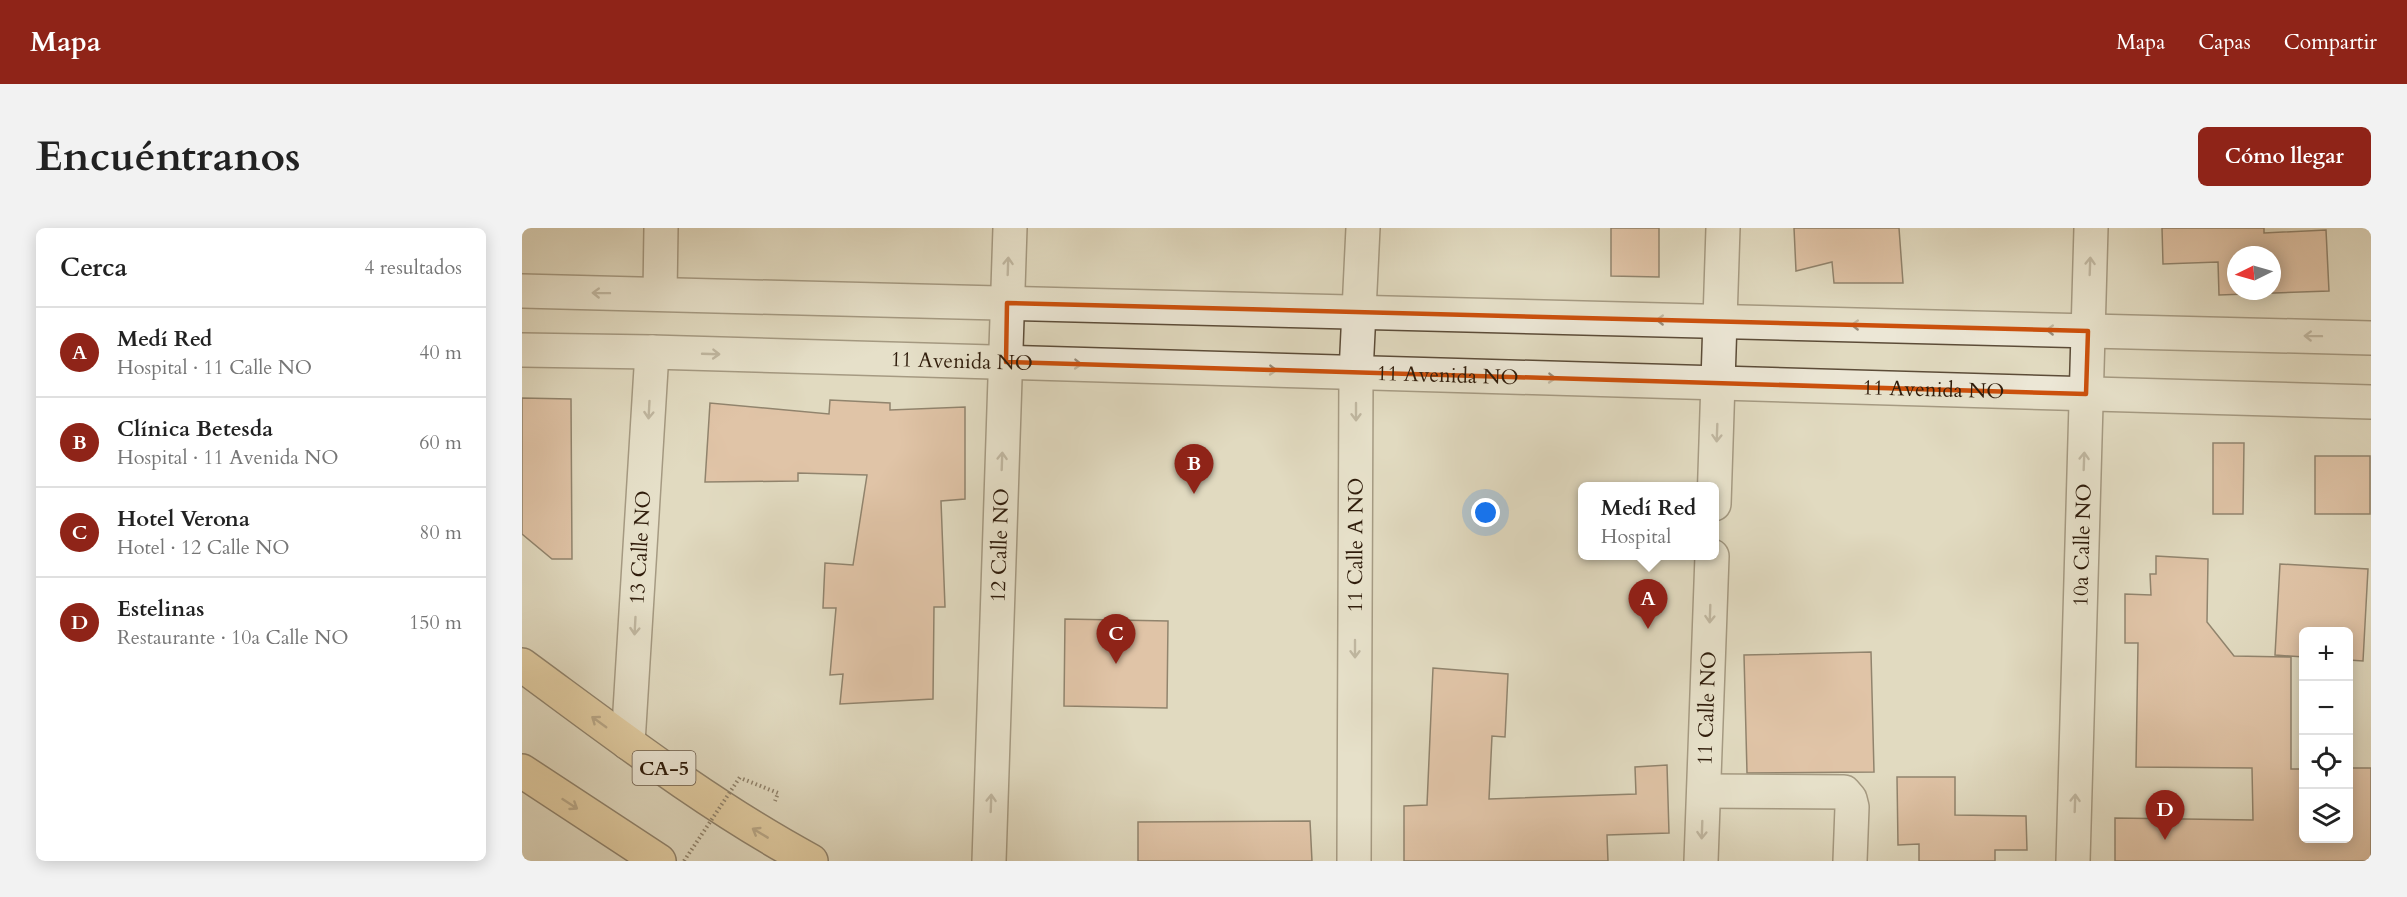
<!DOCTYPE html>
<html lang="es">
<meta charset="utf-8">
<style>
:root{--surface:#fff;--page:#f2f2f2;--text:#222;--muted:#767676;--line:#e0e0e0;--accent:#8f2418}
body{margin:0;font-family:Cardo,serif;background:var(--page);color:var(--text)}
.controls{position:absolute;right:18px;bottom:18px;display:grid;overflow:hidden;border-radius:9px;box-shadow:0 3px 15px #0003}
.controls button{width:54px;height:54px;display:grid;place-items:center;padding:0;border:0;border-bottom:2px solid var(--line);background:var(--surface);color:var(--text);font:30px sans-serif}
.compass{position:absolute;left:1705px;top:18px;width:54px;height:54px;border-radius:50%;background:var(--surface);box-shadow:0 3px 15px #0003;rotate:265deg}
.you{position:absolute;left:964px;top:285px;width:21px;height:21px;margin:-15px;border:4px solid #fff;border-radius:50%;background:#1a73e8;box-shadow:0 0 0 9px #1a73e833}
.badge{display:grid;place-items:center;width:39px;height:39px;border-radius:50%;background:var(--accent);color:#fff;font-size:20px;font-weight:700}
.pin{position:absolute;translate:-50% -50px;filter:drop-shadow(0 2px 3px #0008)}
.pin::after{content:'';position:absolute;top:32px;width:21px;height:18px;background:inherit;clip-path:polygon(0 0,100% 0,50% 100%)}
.popup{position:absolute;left:1056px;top:254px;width:141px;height:78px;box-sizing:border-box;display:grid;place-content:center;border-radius:9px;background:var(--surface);filter:drop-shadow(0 2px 4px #0005);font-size:20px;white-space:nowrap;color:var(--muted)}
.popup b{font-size:22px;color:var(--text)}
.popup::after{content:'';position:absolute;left:50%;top:100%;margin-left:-12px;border:12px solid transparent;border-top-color:var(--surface)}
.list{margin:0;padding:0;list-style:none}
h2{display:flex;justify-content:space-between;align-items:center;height:78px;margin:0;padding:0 24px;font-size:26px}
h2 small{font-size:20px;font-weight:400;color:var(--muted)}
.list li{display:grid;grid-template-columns:39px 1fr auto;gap:18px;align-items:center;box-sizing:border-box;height:90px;padding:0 24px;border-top:2px solid var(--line)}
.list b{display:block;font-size:22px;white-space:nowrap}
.list p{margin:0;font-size:20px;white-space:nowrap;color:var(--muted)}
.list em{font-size:20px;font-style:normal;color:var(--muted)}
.icon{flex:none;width:33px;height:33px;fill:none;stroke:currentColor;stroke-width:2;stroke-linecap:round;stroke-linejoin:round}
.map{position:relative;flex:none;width:1849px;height:633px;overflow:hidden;border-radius:9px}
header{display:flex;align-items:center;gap:36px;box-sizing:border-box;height:84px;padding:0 30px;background:var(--accent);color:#fff}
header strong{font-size:28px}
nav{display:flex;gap:33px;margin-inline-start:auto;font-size:21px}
.intro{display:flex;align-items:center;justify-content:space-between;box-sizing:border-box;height:144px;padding:0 36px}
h1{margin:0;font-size:42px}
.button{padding:15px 27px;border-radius:9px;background:var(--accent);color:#fff;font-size:21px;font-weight:700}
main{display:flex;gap:36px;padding:0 36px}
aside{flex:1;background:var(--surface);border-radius:9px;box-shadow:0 3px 15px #0003}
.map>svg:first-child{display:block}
</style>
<header>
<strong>Mapa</strong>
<nav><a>Mapa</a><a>Capas</a><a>Compartir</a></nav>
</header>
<div class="intro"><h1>Encuéntranos</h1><a class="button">Cómo llegar</a></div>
<main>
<aside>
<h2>Cerca<small>4 resultados</small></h2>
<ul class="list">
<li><span class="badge">A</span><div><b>Medí Red</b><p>Hospital · 11 Calle NO</p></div><em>40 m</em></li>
<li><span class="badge">B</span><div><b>Clínica Betesda</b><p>Hospital · 11 Avenida NO</p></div><em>60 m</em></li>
<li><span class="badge">C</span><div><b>Hotel Verona</b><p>Hotel · 12 Calle NO</p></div><em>80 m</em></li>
<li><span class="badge">D</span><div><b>Estelinas</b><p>Restaurante · 10a Calle NO</p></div><em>150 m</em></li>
</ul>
</aside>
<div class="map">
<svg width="1849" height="633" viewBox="0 0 1849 633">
<rect width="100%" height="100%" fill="#e1dac0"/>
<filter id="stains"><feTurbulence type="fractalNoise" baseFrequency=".00333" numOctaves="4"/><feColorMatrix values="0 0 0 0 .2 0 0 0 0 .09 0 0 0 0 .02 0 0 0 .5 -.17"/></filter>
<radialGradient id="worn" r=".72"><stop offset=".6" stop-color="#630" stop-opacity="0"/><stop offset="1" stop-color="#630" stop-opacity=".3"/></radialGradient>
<!-- building -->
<path fill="#dea88a" stroke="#2f1c0b" stroke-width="1.5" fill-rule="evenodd" d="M1089 0H1137V49L1089 48Z
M1272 0H1377L1381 55H1312L1310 34 1274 43Z
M1640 0H1742V5L1804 2 1807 63 1697 67 1696 34 1641 36ZM1714 27H1750V63H1714Z
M0 170 49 171 50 331H30L0 306Z
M308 172 368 175V182L443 179V271L419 273 423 379H412L411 471 318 476 321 446 308 447 314 380H301L303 335 331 337 345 247 276 245V253L183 254 188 175 307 186Z
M1691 215H1722L1721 286H1691Z
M1793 228H1848V286H1793Z
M1634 328 1686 331 1685 394 1712 428 1769 429V541H1782V610H1827V540H1849V633H1593V590L1731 592 1730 540 1614 539 1616 415H1603V366L1629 367 1628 346H1634Z
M1758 336 1846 341 1841 433 1827 432V404H1782V429L1753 427Z
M543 391 646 393 645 480 542 478Z
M1349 424 1352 544 1225 545 1222 427Z
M911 440 986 446 983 509 970 508 967 571 1114 566 1113 539 1145 537 1147 605 1085 607 1086 633H882V578L905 577Z
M1375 549H1433V587L1504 588 1505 622H1473V633H1397V616L1376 617Z
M788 593 790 633H616V594Z"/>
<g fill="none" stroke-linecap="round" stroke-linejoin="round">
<defs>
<g id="minor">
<path d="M0 63 1849 110"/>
<path d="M138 66 139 0"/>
<path id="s1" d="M0 122 130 124 1849 174"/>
<path d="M1192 276 1201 0"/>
<path id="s2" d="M106 515 130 124"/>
<path d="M1182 563 1322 564 1328 571 1330 579 1328 633"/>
<path id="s3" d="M467 633 488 0"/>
<path id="s4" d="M832 633 834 145 841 0"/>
<path id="s5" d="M1179 633 1190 328"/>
<path id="s6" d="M1551 633 1569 0"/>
</g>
<path id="highway" d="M0 437C94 506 187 578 289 633
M0 543 137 633"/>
</defs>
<!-- minor casing -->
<use href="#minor" stroke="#5c4c38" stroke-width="36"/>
<!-- highway casing -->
<use href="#highway" stroke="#2f1c0b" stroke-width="36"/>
<!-- path -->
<path stroke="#2f1c0b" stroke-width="4" stroke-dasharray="1.5 3" stroke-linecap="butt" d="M221 551 256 565 253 573"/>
<!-- minor -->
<use href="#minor" stroke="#ece7d6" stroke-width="33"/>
<!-- highway -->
<use href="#highway" stroke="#e0bd80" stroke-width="33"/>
<!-- path-bridge -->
<path stroke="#2f1c0b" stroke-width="4" stroke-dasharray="1.5 3" stroke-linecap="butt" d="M162 633 218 549"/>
</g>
<!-- one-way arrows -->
<defs><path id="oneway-shaft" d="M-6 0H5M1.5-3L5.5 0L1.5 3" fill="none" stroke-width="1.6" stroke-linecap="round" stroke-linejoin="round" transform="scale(1.5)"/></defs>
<g stroke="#978c7b">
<use href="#oneway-shaft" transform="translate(486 38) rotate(-88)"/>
<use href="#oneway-shaft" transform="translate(1568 38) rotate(-88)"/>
<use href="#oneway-shaft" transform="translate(79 65) rotate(-179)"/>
<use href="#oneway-shaft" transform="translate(1143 92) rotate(-179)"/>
<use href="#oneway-shaft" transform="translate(1338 97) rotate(-179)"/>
<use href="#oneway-shaft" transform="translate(1533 102) rotate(-179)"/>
<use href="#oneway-shaft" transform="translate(1791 108) rotate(-179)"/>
<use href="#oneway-shaft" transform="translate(189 126) rotate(2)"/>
<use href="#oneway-shaft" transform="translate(551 136) rotate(2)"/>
<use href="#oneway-shaft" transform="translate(746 142) rotate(2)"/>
<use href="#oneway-shaft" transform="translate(1025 150) rotate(2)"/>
<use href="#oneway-shaft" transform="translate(127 182) rotate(93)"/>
<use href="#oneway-shaft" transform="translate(834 184) rotate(90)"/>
<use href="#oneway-shaft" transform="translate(1195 205) rotate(92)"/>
<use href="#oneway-shaft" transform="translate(480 233) rotate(-88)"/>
<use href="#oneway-shaft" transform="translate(1562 233) rotate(-88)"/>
<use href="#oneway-shaft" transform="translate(1188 386) rotate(92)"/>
<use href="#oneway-shaft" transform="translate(113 398) rotate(93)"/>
<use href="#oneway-shaft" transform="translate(833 421) rotate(90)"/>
<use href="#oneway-shaft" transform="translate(469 575) rotate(-88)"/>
<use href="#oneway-shaft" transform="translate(1553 575) rotate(-88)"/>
<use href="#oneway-shaft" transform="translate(1180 602) rotate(92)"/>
</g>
<g stroke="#886c46">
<use href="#oneway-shaft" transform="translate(77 494) rotate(-144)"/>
<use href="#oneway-shaft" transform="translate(48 576) rotate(33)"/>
<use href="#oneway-shaft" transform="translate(238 605) rotate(-149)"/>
</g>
<!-- marked area -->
<path d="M0 0H1849V633H0ZM485 75 1566 103 1564 166 484 134Z" fill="#e1dac0" fill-opacity=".55" fill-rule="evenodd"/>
<path fill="none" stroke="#cc500c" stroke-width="4.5" stroke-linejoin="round" d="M485 75 1566 103 1564 166 484 134Z"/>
<g text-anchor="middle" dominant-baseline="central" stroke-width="4.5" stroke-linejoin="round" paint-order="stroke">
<!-- shield labels -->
<rect fill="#ece7d6" stroke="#685948" stroke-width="1.5" x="110.5" y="523" width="63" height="34" rx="4.5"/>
<g font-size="20" font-weight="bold" fill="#2f1c0b">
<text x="142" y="540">CA-5</text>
</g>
<!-- street labels -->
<g font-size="21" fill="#2f1c0b" stroke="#ece7d6">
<text stroke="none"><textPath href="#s1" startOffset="440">11 Avenida NO</textPath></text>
<text stroke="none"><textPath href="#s1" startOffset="926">11 Avenida NO</textPath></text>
<text stroke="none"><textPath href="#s1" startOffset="1412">11 Avenida NO</textPath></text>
<text stroke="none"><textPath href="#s4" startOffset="316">11 Calle A NO</textPath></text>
<text stroke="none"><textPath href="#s3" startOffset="316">12 Calle NO</textPath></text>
<text stroke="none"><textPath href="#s6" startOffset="316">10a Calle NO</textPath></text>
<text stroke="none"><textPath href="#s2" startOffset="196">13 Calle NO</textPath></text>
<text stroke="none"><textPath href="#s5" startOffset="153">11 Calle NO</textPath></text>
</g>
</g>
<rect width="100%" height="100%" filter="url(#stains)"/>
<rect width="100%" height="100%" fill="url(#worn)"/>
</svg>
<div class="controls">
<button>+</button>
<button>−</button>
<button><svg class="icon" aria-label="locate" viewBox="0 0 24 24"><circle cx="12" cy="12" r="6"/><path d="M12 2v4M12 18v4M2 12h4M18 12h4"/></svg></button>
<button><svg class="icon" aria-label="layers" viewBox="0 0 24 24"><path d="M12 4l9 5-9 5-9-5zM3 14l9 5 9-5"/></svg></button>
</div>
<svg class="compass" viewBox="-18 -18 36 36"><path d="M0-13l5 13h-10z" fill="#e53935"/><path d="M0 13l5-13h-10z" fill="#767676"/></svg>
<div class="you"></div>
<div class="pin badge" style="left:1126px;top:401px">A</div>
<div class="popup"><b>Medí Red</b>Hospital</div>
<div class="pin badge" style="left:672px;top:266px">B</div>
<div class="pin badge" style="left:594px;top:436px">C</div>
<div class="pin badge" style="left:1643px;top:612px">D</div>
</div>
</main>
